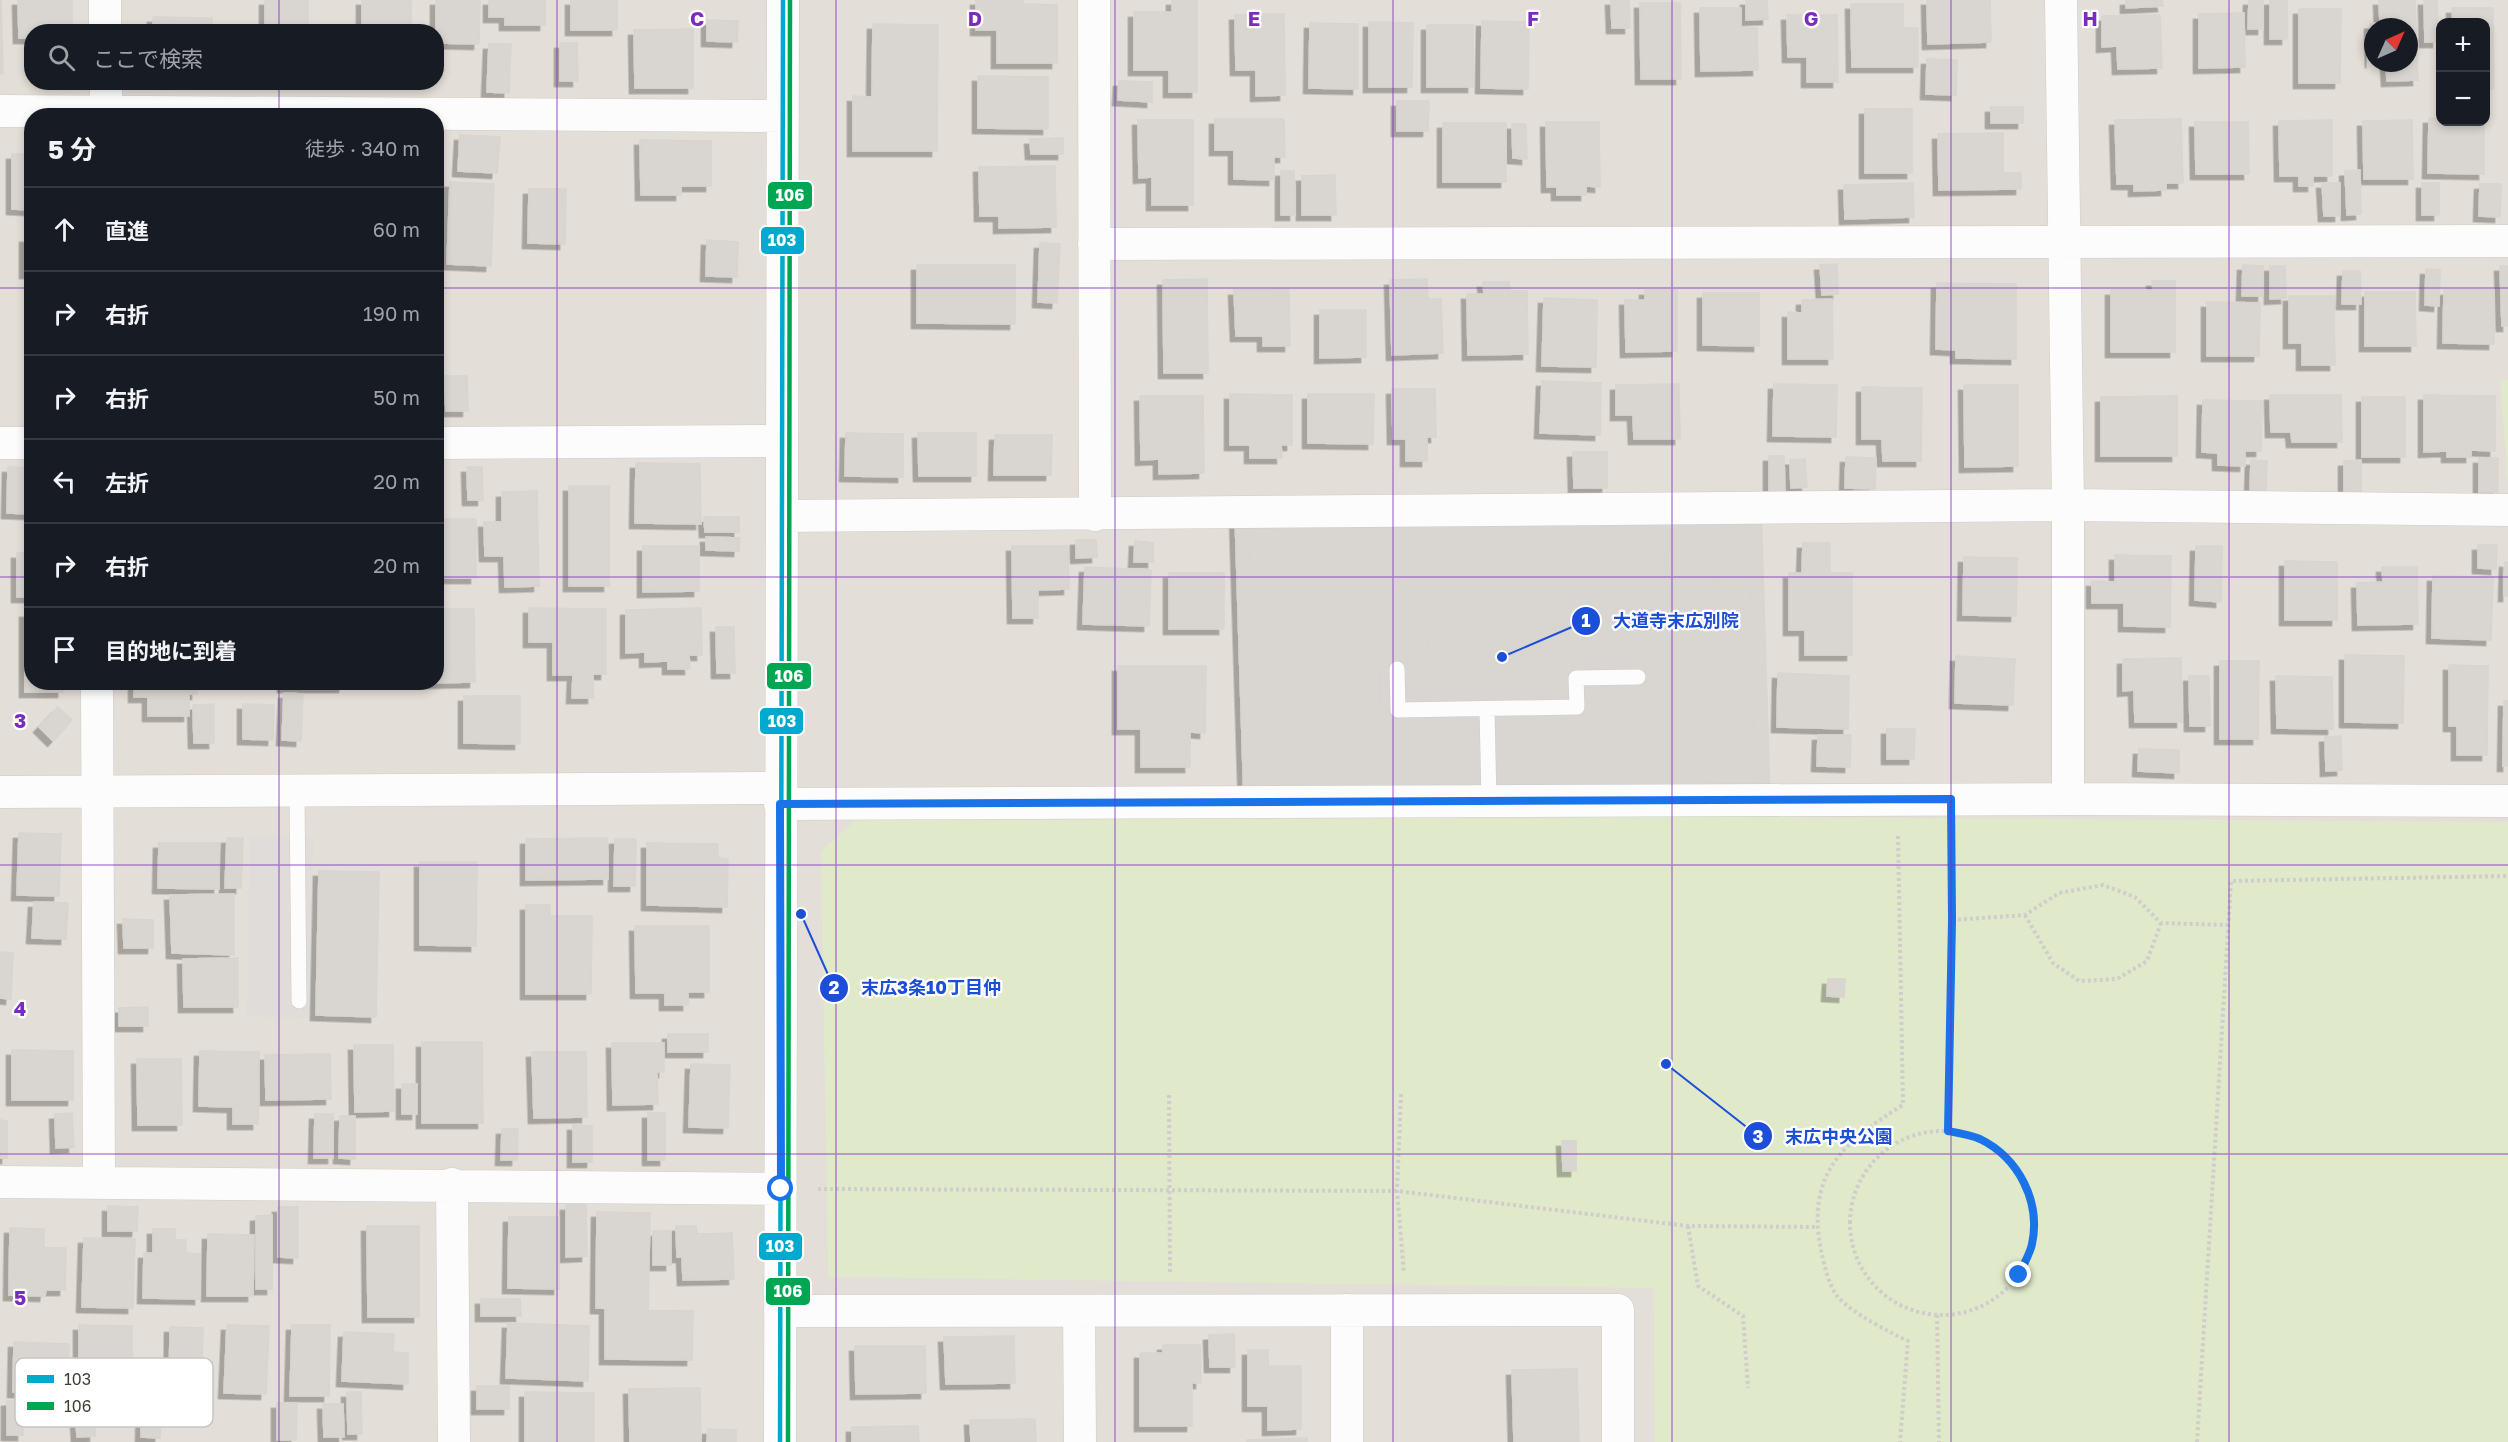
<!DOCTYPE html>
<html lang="ja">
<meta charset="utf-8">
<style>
:root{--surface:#171b24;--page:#242831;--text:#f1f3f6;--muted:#9ea1a6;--line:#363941}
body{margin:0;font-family:"Golos Text","Noto Sans JP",sans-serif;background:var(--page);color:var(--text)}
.controls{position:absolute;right:18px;top:18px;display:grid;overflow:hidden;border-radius:12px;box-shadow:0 3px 9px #0003}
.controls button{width:54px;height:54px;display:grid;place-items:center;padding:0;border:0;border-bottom:2px solid var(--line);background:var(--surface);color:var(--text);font:30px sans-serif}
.compass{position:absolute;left:2364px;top:18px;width:54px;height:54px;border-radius:50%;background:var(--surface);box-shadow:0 3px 9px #0003;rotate:45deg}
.stop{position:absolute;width:18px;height:18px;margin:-14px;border:4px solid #1a73e8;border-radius:50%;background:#fff}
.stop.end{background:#1a73e8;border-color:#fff;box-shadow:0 2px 6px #0008}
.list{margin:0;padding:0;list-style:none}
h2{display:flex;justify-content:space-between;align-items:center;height:78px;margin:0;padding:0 24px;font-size:26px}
h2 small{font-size:20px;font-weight:400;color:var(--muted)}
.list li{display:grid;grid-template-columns:39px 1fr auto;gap:18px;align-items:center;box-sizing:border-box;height:84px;padding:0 24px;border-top:2px solid var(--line)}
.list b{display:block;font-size:22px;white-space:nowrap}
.list em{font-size:20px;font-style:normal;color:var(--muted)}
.icon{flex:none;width:33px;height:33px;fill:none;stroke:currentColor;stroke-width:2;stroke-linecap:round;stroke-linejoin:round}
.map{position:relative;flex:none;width:2508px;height:1442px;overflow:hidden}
.search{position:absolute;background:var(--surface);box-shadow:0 3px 9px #0003;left:24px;top:24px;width:420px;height:66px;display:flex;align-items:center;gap:15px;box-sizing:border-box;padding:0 21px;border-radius:24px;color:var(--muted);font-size:22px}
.panel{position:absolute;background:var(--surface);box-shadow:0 3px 9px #0003;left:24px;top:108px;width:420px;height:582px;border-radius:24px}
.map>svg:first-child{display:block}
</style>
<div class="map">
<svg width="2508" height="1442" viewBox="0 0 2508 1442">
<defs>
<filter id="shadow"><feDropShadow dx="-5.5" dy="5.5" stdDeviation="0" flood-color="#0004"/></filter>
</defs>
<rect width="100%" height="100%" fill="#f0ede9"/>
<!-- residential -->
<path fill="#e3ded7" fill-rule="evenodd" d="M0 0H2508V1442H0ZM2440 22H2486V122H2440ZM2373 27H2409V63H2373ZM32 32H436V82H32ZM32 116H436V682H32Z"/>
<!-- green -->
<path fill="#e0e9ca" d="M2500 380H2508V486Z
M866 811 2508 822V1442H1655L1654 1288 828 1277 821 851Z"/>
<!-- parking -->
<path fill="#dfdcd9" d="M250 836 313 838 310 1018 247 1016Z"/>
<!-- building -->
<path fill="#d9d6d2" stroke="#d8d4cf" stroke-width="1.5" filter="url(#shadow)" d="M0 0H1L3 74H0Z
M18 0H72V32H32V38H19Z
M265 0H308V32H265Z
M362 0H411V32H362Z
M436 0H480L479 44 436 43Z
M489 0H545V25H505V17H489Z
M571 0H617V30H571Z
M976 0H1023V4L1057 5V63H997V30H976Z
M1172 0H1197V92H1169V70H1134V12H1172Z
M1611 0H1629L1630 28H1612Z
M1746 0H1767L1768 19 1746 20Z
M1927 0H1990L1991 42 1928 44Z
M2126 0H2162L2163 6 2126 8Z
M2249 0H2263V29H2248Z
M2270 0H2287V39H2270Z
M2379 0H2415L2418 80 2387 81 2386 63H2409V27H2373L2371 63 2370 24 2380 23Z
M2424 0H2437L2438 42H2425Z
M1640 3H1680L1681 79H1641Z
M1851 4H1903V28H1918V67H1852Z
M1700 8H1741V28H1757L1758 70 1701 71Z
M2452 8H2493L2494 89H2486V22H2453Z
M2299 9H2341L2340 83H2299Z
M2244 13 2245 67 2199 68V14Z
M1284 14 1285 95 1256 96V70H1236L1235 15Z
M1787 15H1837L1838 82H1807V57H1788Z
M2160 15 2162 68 2118 69 2117 46 2102 47V16Z
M153 17 212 18V32H153Z
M707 20 738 21 737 42 707 41Z
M1482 21 1529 22 1528 89 1481 88Z
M1369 22 1413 23 1412 87H1369Z
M1310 23 1358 24V89L1309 88Z
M873 24 938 25 937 151H853V96L872 97Z
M1427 25H1473V87H1427Z
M693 29V88H635L634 30Z
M560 43H577L578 81H560Z
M489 44H511L509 93 487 92Z
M1927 59 1957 60 1956 95 1926 94Z
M978 76 1048 77V129L978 128Z
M1119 81 1152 82V102L1118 100Z
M1397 101H1429L1428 131H1397Z
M1991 107H2023V123H1991Z
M1865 109H1912V173H1865Z
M2429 118H2440V122H2484V174L2428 173Z
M1215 119H1284L1285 157H1274V180L1234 179V150H1215Z
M2181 119 2183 183H2166V190L2134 191V184H2117L2115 120Z
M1138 120H1193V205H1152V177L1139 178Z
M2332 120V176H2313V186H2299V176H2280L2279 121Z
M2412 120 2413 179H2364L2363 121Z
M1546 122H1599L1600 187 1586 186V195H1557V187H1547Z
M2195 122H2248L2249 174H2196Z
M1443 123H1506V182H1443Z
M1512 124H1526L1527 159 1513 158Z
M2003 133V173H2021V189L1939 190 1938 134Z
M460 135 500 137 497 173 458 171Z
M1063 138V154H1031L1030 139Z
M640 140 711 141V186H681V195H641Z
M12 154H32V210L12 209Z
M1055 166 1056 227 999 228V216H980L979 167Z
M2360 170 2361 214 2347 215 2345 171Z
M1281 171H1294L1295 215H1281Z
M1335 175 1336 215H1302V176Z
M450 182 494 184 491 266 447 264Z
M1913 183 1914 217 1845 219 1844 185Z
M2322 183H2340V216H2324Z
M2422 183H2439V215H2422Z
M2480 184H2501L2500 217 2479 216Z
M529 189H566L565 244 528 243Z
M25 237H32V273H25Z
M707 240 738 242 737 277 706 276Z
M1040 243 1060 244 1057 303 1038 302Z
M1837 264 1838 294 1822 295 1820 265Z
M917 265H1015V324L917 323Z
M2243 265 2263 266V296H2242Z
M2270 266H2285L2286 298 2270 299Z
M2500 266H2508V326H2502Z
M2426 269 2440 270 2439 306 2425 305Z
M2343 271H2360L2361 304H2342Z
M1207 279 1208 373H1164L1163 280Z
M1427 279 1428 299H1441L1443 353 1392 355 1390 280Z
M2152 281H2175V352H2111V290H2153Z
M1483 282H1509L1510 291H1527L1528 354 1468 355 1467 294H1484Z
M1937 283 2016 284V359L1956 358V350L1936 349Z
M1289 289 1290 346H1263V336H1236L1234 290Z
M1645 290H1677V351L1626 352 1625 300H1645Z
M2444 290H2494V344L2443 343Z
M2365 292H2415L2416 346H2365Z
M1703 293H1759V346L1703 345Z
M2289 296H2334L2335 365H2302V343H2289Z
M1544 298 1597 300 1596 367 1542 366Z
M1832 299 1833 359H1788V312L1802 313V300Z
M2207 302 2260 303 2259 356H2207Z
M1320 310H1366V357L1320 358Z
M444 376H467L468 411H446Z
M1542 381 1601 383 1600 435 1540 433Z
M1679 384 1680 439H1634L1633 415H1616V385Z
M1774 384 1837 385 1836 437 1773 436Z
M1964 385H2018V466L1965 467Z
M1862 387 1922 388 1921 461H1883L1882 439H1862Z
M1392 389H1435L1436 437H1427V461H1406V439H1393Z
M1230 394 1292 395V445H1281L1282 458H1250V445H1230Z
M1308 394H1374L1373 444 1308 443Z
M2270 395H2341L2342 442H2292L2291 432H2271Z
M2424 395 2495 396V451L2471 450V457H2447V451L2424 452Z
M1140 396H1203L1204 473 1159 474V459L1141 460Z
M2177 396V456H2101V397Z
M2362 397H2405V457H2362Z
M2203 400 2262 401 2261 451H2245V466L2218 465V453L2202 452Z
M846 433 903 434V477L845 476Z
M918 433H976V476H919Z
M995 435H1052L1051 475H994Z
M1573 452H1607V488H1574Z
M1769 456H1784L1785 493H1769Z
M1846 457 1876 458 1875 489 1845 488Z
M2479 458H2498V492H2479Z
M1805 459 1807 487 1791 488 1790 460Z
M2251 460 2267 461 2266 493H2250Z
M2361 460V494H2344V461Z
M636 463 700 464 701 524 635 523Z
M8 467 32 468V514L7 513Z
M467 467H482L483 500H468Z
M569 486H609V586H569Z
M537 491 539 586 505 587 504 556H485L484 522H502V492Z
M1761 509 1770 800 1244 802 1235 514Z
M704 517H739V532H705Z
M436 519H476V578H436Z
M706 537 740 538 739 551 706 550Z
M1076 540H1096L1097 557 1076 558Z
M1135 541 1153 543V562H1134Z
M1379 542 1380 570 1428 569 1427 550 1539 549 1540 599H1578L1577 554 1664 552 1665 586 1751 585 1753 728H1686L1684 629 1626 630 1627 650 1582 651V627L1540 628V656H1504V666L1461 667 1460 654H1428L1427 594H1378L1381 738 1347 739V748H1313L1312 740 1270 741 1269 717H1251L1249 543Z
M1803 543H1830V573H1852V655H1805V630H1789V573H1802Z
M1749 545V578L1693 579 1692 546Z
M2478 545H2497L2496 569 2478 568Z
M643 546H699V591L643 592Z
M1012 546H1068L1069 589 1038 590V618H1013Z
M2196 546H2222L2221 602 2195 600Z
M17 553H32V597H17Z
M2115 555 2171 556 2170 627 2124 626V603H2092V581L2115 582Z
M1964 557 2017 558 2016 616 1963 615Z
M2285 561 2337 562V620H2285Z
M2505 562H2508V596H2504Z
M1085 567 1151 570 1149 626 1083 624Z
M2382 567H2417L2418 624 2358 625 2357 583 2383 582Z
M1169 573H1224V629H1169Z
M2433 576 2493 577 2491 640 2432 638Z
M529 608 606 609V674H593V698H572L573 675H553V642H529Z
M701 608 702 655H689L690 669H668V661L645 662V652L626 653V610Z
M436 609H474L475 682 426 683 436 682Z
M25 612H32V682H63V692H25Z
M716 627H734L735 673H717Z
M2345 655 2404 656 2403 723 2345 722Z
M1956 656 2015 659 2013 705 1955 703Z
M2181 658 2182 722H2135L2134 690 2123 691V659Z
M2220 661H2259L2258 739H2220Z
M2449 665 2488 666 2487 755H2457V726H2449Z
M1118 666H1206L1205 733 1190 732V767H1141V729H1118Z
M1778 673 1849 676 1848 729 1777 727Z
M2189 676H2209L2210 726H2190Z
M2276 676 2332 677 2333 729 2277 728Z
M134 682H197V694H189V716H148V697H134Z
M283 682H344V687H283Z
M284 693 303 694 301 741 282 740Z
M464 696H520V744L464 743Z
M2504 701H2508V766H2503Z
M214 704V743H194L193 705Z
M243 704 274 705 273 740 243 739Z
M58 707 72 720 53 741 39 727Z
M1669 719 1670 746 1607 747 1606 720Z
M1887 729H1915L1914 759H1887Z
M1818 735H1851L1850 767 1817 766Z
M2341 736 2342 770 2326 771 2325 737Z
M2139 749 2179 750V773L2138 771Z
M19 833 61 834 59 896 17 895Z
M227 838H243L241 888H225Z
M607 838 608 879 526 880V839Z
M615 839H636L635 886H614Z
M159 843H219V889L158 888Z
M647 843 718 844V858L728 859 727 907 647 905Z
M420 862H477L476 946 420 945Z
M319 871 379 872 376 1017 316 1015Z
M234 894V955L172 953 170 895Z
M34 902 68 903 66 939 32 938Z
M526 905H550V916H592L591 994H526Z
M123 919 153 920V948H124Z
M635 926H709V992H688V1005H665V993H636Z
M0 952 13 953 11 999 0 998Z
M238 958V1007H184L183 959Z
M1828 979H1845L1844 997 1827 996Z
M148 1007V1026H119V1008Z
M668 1034H708V1052H668Z
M422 1042H482L483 1123H422Z
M612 1043H664V1072H657L658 1104 613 1105Z
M354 1045H393L394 1111 355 1112Z
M12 1050 73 1051V1100H12Z
M200 1051 259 1052 258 1124H233V1107L199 1106Z
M532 1052H586L587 1117 534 1118Z
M330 1054 331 1099 266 1100 265 1055Z
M137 1059H181L182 1125H138Z
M691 1064 730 1065 728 1128 689 1127Z
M402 1084H417V1114H402Z
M72 1113 74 1147 56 1148 55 1114Z
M648 1113H665V1160H648Z
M315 1114H333V1158H314Z
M340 1116H355V1159L339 1158Z
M0 1120 7 1121V1158H0Z
M573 1125 592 1126V1162H573Z
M502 1129H518L517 1160H501Z
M1562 1141H1576V1171H1563Z
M566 1205H586L587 1256 566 1257Z
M108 1206 138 1207 137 1231H108Z
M278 1207H298V1258L278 1257Z
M597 1212 650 1213 648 1310 596 1308Z
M272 1215V1289H256V1216Z
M509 1217H559V1289L508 1288Z
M367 1226H419V1317H368Z
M676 1226H696L697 1234 732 1233 734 1279 683 1280 682 1257H677Z
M10 1228 44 1229V1248H66L65 1290H46L45 1296 9 1295Z
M153 1229H175V1240H186V1253L200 1254V1299L143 1298 144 1253H153Z
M653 1231H671V1265H653Z
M208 1234 254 1235 253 1296H207Z
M84 1238 135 1239 133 1308 82 1307Z
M481 1299H520L521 1316H481Z
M605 1310 693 1311 692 1360 605 1359Z
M508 1323 589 1326 588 1381 506 1378Z
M79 1325 132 1326V1391L95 1390V1363H79Z
M227 1325 269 1326 266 1394 224 1393Z
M292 1325H330L329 1396H290Z
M170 1327 203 1328 201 1406 169 1405Z
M344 1332 394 1334 393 1352 408 1353V1384L342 1381Z
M1234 1334 1235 1367H1210L1209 1335Z
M1014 1336 1015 1383 946 1384 944 1337Z
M14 1342 69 1344 68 1393 13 1392Z
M1163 1345H1200L1201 1383H1192V1426H1140V1353H1163Z
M855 1346H925L926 1393 856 1394Z
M1248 1350H1268V1366H1301V1429L1268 1430V1406H1248Z
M1577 1369 1579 1442H1514L1512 1370Z
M477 1386H509V1409H477Z
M700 1388 701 1442H630L629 1389Z
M142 1391H162L160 1438 141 1437Z
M347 1392H361L362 1434H348Z
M525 1392 594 1393V1442H525Z
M22 1400 23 1435H7V1401Z
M94 1401 95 1436 77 1437 75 1402Z
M277 1403H297L296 1440H277Z
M323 1404H343L344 1437H324Z
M1035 1419 1036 1442H971L970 1420Z
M918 1426 919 1442H852V1427Z
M708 1429 736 1430V1442H707Z
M1307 1438V1442H1247V1440Z"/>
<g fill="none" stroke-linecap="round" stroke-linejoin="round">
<defs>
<path id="service" d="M1397 669 1398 710 1577 707 1576 678 1638 677
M1487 709 1489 801
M297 792 299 1001"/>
<path id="minor" d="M105 0V32
M1094 0 1095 515
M2061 0 2068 505V799
M106 82V116
M0 111 783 116
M1094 244 2508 241
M0 443H32
M436 443 781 441
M782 516 2068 505 2508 510
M97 682 99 1182
M0 792 780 788
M780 804 2068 799 2508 801
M0 1182 781 1189
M452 1184 454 1442
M780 1311 1618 1310V1442
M1079 1311 1080 1442
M780 1442 783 0
M1347 1442V1310"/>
</defs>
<!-- service casing -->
<use href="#service" stroke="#cecbc7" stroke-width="16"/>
<!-- minor casing -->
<use href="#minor" stroke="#cecbc7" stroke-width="33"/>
<!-- path -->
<path stroke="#d0cdcb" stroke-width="4" stroke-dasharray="3 3" stroke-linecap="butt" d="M1898 836 1903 1105C1843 1142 1806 1174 1821 1250 1824 1264 1829 1287 1838 1297 1852 1313 1889 1332 1908 1341L1900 1442
M2025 915 2053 963 2079 981 2117 979 2147 961 2161 923
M1952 920 2025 915 2059 893 2103 885 2135 897 2161 923 2228 925
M1401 1094 1397 1191 1404 1273
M1169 1095 1170 1274
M1948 1131 1951 836
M1850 1223a92 92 0 1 1 184 0a92 92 0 1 1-184 0Z
M818 1189 1397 1191 1688 1226 1817 1227
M1688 1226 1698 1286 1743 1316 1748 1388
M1937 1315 1939 1442
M2197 1442 2231 881 2508 876"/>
<!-- service -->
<use href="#service" stroke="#fdfcfc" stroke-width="15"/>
<!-- minor -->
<use href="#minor" stroke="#fdfcfc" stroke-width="32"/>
<defs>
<path id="bus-1" d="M780 1442 783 0"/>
<path id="bus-2" d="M788 1442 790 0"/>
</defs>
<!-- bus-1 casing -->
<use href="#bus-1" stroke="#fff" stroke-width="9"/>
<!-- bus-2 casing -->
<use href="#bus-2" stroke="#fff" stroke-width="9"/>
<!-- bus-1 -->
<use href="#bus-1" stroke="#00a9ce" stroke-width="4.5"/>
<!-- bus-2 -->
<use href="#bus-2" stroke="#00a651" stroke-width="4.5"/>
</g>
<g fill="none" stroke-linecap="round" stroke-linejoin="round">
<!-- route -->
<path stroke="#1a73e8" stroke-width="8" d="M781 1189 780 804 1951 799 1952 920 1948 1131C1959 1133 1971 1135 1980 1139 2019 1158 2041 1202 2032 1244 2030 1254 2023 1265 2019 1275"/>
</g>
<!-- grid -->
<path fill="none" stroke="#7b2cbf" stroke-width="1.5" stroke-opacity="0.55" d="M279 0V32M557 0V1442M836 0V1442M1115 0V1442M1393 0V1442M1672 0V1442M1951 0V1442M2229 0V1442M279 82V116M0 288H32M436 288H2508M0 577H32M436 577H2508M279 682V1442M0 865H2508M0 1154H2508"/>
<!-- legend -->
<rect x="15" y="1358" width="198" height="69" rx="9" fill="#fff" stroke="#c7c5c3" stroke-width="1.5"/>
<rect x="27" y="1375" width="27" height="8" fill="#00a9ce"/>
<rect x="27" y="1402" width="27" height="8" fill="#00a651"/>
<g font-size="16" fill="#453e36">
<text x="64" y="1385">103</text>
<text x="64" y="1412">106</text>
</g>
<g font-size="20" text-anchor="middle" font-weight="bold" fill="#7b2cbf" stroke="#fff" stroke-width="4.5" stroke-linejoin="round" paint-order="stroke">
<text x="697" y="26">C</text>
<text x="975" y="26">D</text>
<text x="1254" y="26">E</text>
<text x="1533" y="26">F</text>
<text x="1811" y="26">G</text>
<text x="2090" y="26">H</text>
<text x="20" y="728">3</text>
<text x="20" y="1016">4</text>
<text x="20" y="1305">5</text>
</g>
<!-- callouts -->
<path fill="none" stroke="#1d4ed8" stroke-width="2" d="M1502 657L1586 621M801 914L834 988M1666 1064L1758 1136"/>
<g fill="#1d4ed8" stroke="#fff" stroke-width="2">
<circle cx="1502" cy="657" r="6"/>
<circle cx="801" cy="914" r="6"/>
<circle cx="1666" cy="1064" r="6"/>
<circle cx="1586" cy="621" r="15"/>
<circle cx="834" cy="988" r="15"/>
<circle cx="1758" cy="1136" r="15"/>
</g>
<g font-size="18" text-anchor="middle" font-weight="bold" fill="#fff">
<text x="1586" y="627">1</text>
<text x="834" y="994">2</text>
<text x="1758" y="1143">3</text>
</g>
<g font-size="18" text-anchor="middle" font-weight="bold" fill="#1d4ed8" stroke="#fff" stroke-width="4.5" stroke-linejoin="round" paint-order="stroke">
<text x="1676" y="627">大道寺末広別院</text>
<text x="931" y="994">末広3条10丁目仲</text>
<text x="1839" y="1143">末広中央公園</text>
</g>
<g stroke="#fff" stroke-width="2">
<rect x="767" y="181" width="46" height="29" rx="6" fill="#00a651"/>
<rect x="760" y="226" width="45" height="29" rx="6" fill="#00a9ce"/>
<rect x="766" y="662" width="46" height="28" rx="6" fill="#00a651"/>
<rect x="759" y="707" width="45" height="28" rx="6" fill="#00a9ce"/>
<rect x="758" y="1232" width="45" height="29" rx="6" fill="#00a9ce"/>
<rect x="765" y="1277" width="46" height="29" rx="6" fill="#00a651"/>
</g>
<g font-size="16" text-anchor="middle" font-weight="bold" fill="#fff">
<text x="790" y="201">106</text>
<text x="782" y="246">103</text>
<text x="789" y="682">106</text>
<text x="782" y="727">103</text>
<text x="780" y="1252">103</text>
<text x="788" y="1297">106</text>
</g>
</svg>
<div class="controls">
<button>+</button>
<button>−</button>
</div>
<svg class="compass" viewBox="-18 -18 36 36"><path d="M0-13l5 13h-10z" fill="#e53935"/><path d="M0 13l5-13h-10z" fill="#9ea1a6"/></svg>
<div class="stop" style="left:781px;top:1189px"></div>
<div class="stop end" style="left:2019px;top:1275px"></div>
<div class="search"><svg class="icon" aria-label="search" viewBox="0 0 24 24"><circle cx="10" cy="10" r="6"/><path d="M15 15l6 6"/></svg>ここで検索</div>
<section class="panel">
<h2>5 分<small>徒歩 · 340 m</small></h2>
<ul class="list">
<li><svg class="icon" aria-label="ahead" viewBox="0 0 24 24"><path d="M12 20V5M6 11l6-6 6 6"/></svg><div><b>直進</b></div><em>60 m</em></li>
<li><svg class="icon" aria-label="right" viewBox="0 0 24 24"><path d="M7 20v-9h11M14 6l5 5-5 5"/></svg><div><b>右折</b></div><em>190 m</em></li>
<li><svg class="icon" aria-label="right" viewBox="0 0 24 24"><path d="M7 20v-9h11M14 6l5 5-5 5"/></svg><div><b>右折</b></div><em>50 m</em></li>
<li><svg class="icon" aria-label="left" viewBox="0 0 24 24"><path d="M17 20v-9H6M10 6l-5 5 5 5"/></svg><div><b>左折</b></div><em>20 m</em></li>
<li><svg class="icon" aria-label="right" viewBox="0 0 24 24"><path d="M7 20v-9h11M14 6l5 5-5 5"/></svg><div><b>右折</b></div><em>20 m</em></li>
<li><svg class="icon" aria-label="arrive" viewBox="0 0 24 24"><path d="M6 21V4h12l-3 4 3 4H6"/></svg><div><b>目的地に到着</b></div></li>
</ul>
</section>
</div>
